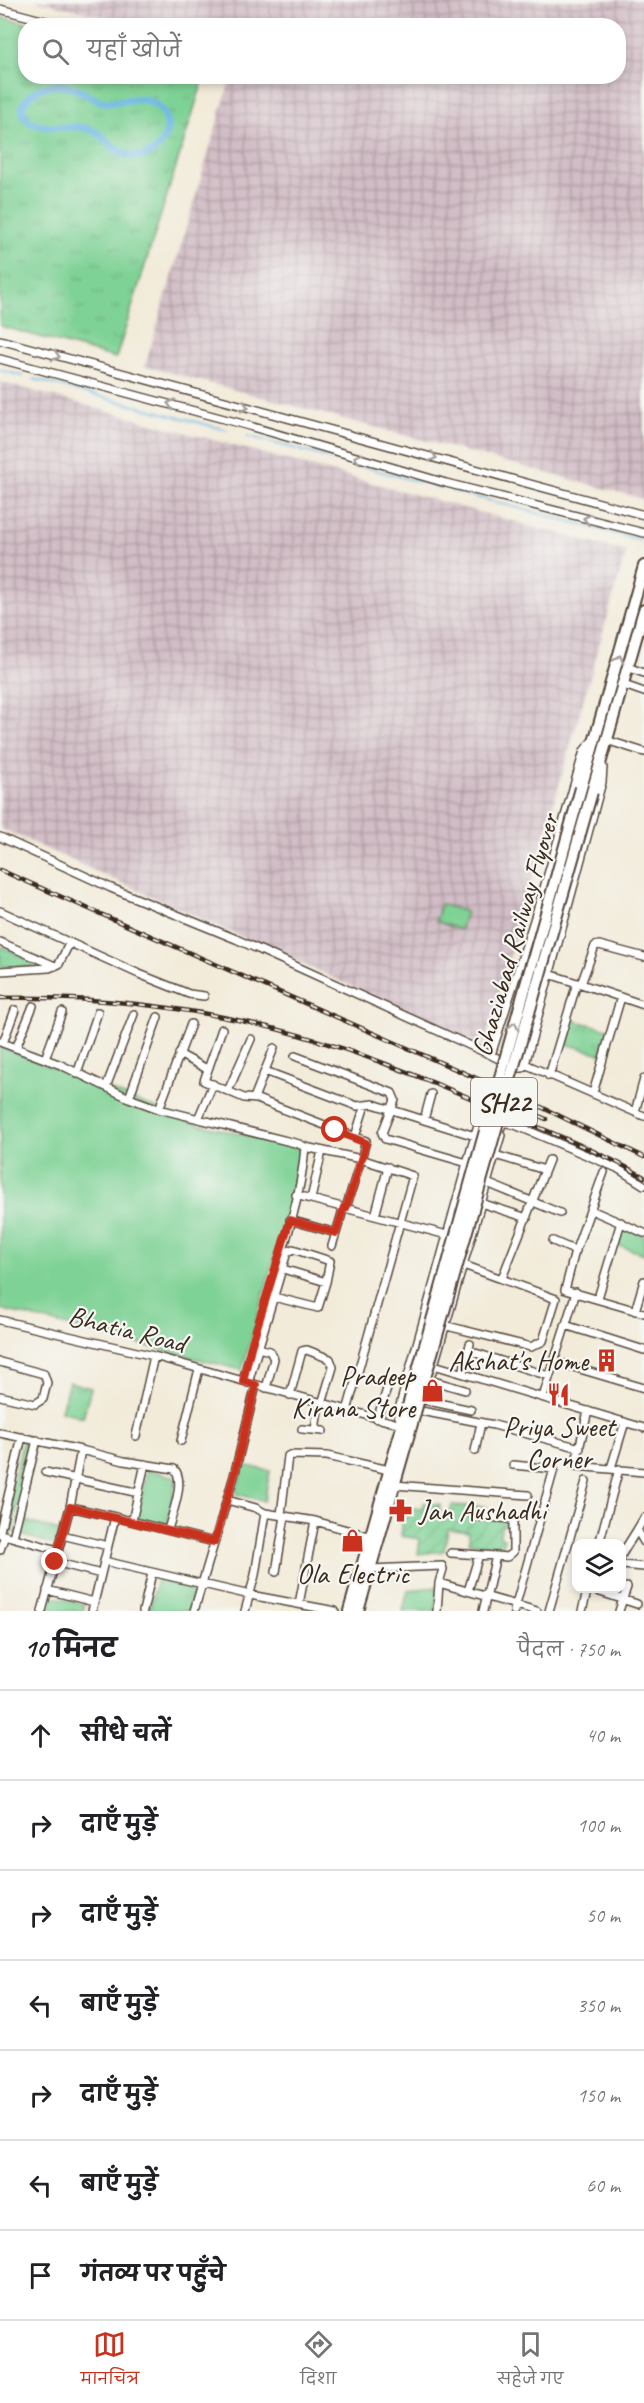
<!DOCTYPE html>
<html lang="hi">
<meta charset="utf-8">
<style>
:root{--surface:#fff;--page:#f6f6f6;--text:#202124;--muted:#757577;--line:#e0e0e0;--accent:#c8321e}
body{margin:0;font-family:Caveat,"Playpen Sans Deva",sans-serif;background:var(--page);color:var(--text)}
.controls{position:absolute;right:18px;bottom:18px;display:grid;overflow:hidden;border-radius:12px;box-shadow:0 3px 9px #0003}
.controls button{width:54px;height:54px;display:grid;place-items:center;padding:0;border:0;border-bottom:2px solid var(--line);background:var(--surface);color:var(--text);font:30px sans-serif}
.stop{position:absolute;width:18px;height:18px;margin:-14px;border:4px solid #c8321e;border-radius:50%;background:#fff}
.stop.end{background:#c8321e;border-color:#fff;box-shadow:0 2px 6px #0008}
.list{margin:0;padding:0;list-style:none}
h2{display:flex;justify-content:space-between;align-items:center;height:78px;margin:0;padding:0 24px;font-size:26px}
h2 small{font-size:20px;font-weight:400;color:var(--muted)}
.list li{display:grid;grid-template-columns:39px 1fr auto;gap:18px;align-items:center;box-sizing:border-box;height:90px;padding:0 24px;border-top:2px solid var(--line)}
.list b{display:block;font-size:22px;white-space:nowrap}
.list em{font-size:20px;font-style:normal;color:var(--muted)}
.icon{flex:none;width:33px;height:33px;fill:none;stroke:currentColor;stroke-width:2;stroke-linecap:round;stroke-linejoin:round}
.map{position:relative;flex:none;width:644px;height:1611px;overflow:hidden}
.search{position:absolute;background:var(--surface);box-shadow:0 3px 9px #0003;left:18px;right:18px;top:18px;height:66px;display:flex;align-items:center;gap:15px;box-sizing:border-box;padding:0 21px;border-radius:24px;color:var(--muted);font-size:22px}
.sheet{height:708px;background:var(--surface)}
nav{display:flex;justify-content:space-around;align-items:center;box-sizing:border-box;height:84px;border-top:2px solid var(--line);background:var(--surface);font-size:16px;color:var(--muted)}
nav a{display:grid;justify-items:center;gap:3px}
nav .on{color:var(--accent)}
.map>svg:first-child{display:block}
</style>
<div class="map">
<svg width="644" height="1611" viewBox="0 0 644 1611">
<defs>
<pattern id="industrial-grid" width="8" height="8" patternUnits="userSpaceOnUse" patternTransform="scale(1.5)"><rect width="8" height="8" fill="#d2bdc6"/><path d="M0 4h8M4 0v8" fill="none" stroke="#ac9aa0"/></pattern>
<pattern id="park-tufts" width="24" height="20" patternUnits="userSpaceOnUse" patternTransform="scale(1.5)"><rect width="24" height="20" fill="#7fd295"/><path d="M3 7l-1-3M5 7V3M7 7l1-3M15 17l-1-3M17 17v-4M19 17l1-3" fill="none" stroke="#6fb480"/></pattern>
<pattern id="garden-furrows" width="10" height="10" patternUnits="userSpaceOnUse" patternTransform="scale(1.5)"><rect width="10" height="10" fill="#7fd295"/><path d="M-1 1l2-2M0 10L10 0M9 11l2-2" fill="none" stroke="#6fb480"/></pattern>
</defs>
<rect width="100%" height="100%" fill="#f6f6f2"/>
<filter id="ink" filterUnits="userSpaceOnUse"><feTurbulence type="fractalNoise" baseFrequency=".0167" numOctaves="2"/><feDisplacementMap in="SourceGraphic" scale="12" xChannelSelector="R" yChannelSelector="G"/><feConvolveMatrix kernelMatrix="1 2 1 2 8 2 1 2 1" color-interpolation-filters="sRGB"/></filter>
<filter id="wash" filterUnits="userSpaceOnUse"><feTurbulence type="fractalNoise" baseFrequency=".008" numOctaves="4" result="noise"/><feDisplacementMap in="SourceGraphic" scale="24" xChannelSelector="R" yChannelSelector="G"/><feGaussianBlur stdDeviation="1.35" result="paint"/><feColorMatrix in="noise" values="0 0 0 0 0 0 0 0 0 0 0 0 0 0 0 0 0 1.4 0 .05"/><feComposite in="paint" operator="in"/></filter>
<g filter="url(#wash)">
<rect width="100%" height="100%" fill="#f2ebd9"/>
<!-- industrial -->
<path fill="url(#industrial-grid)" d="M36 0H644V499L145 366 231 77 618 76V26H142Z
M0 382 626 552 484 1046 0 828Z"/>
<!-- grass -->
<path fill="#7fd295" stroke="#5d7e5a" stroke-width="1.5" d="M441 904 466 912 460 930 436 921Z
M0 1047 193 1123 301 1148 290 1204 242 1370 0 1309Z
M623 1224 644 1236V1254L616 1245Z
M243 1465 270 1471 264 1501 236 1494Z
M147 1470 177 1477 167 1525 136 1519Z
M437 1587 436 1611H403L408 1590Z"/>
<!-- park -->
<path fill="url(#park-tufts)" stroke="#5d7e5a" stroke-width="1.5" d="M0 17 37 25 26 26V76L204 77 116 358 0 326Z
M0 946 37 963 41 967H0Z
M572 1020 608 1029 601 1054 566 1044Z
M69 1382 91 1388 83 1417 61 1411Z
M23 1440 34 1442 11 1534 1 1531Z
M20 1519 59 1531 54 1545 15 1533Z
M157 1580 194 1589 188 1611H149Z
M49 1595 85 1605 83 1611H44Z"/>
<!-- garden -->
<path fill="url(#garden-furrows)" stroke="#5d7e5a" stroke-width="1.5" d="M423 1503 440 1505 439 1512 450 1513 452 1505 486 1507V1519L510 1520V1524L501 1526 500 1537 504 1538 503 1547 469 1543V1532L448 1529 444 1551 418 1554 420 1539 401 1536 403 1517H408L411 1508 422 1509Z"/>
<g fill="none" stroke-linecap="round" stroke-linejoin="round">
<!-- stream -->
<path stroke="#6fb8e7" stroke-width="2" d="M0 370 23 376
M34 379 227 430
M248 436 442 488
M450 490 644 541"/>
<!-- canal -->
<path stroke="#6fb8e7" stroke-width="7" d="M58 85C66 86 73 88 80 91 89 95 95 101 105 102 121 103 140 94 155 104 187 127 149 178 112 146 104 138 97 131 86 128 70 124 29 134 23 112 21 107 23 103 26 100 35 89 44 87 58 85Z"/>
</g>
</g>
<g filter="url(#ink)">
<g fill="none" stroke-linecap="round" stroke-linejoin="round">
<defs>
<path id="minor" d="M0 9 64 26
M0 340 644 515
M0 359 239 423 446 483 644 533
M627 667 644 673
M621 684 644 692
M606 740 644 752
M591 742 584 751 542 895 491 1055 517 1068H523L525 1064 602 782 603 767
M0 837 111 888 236 939 491 1055
M0 911 139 974 189 994 204 996
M0 942 55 966
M0 971 49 968 59 964 69 944
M546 973 577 983 549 1076
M578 983 644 1005
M581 984 595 946 599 945 644 957
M222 1029 204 1081 244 1098 257 1099 366 1141 361 1159 413 1176 347 1411
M0 1042 61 1065 129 1098 159 1109 299 1144 305 1147C299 1225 261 1305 243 1381L402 1425
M3 1043 15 1010
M16 1048 33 1006
M179 1054 207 1069
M295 1056 392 1093 395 1100 382 1133 385 1139 467 1163
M45 1059 62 1012
M525 1064 644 1116
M265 1071 357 1106 373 1104 475 1136
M77 1074 98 1012
M106 1087 134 1014
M228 1091 251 1039
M593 1093 621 997
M129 1098 158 1017
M254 1098 274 1048
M159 1109 191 1024
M635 1112 644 1079
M198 1119 213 1084
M424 1120 431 1094
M500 1129 504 1122 515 1125 617 1168 644 1185
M355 1137 365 1105
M305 1147 361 1159 346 1208
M495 1155 545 1170
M604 1172 574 1255 565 1290 644 1313
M487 1183 560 1213
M296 1195 447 1235
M311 1199 322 1151
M481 1203 527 1218
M591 1210 644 1233
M375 1216 388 1167
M290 1220 336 1233
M553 1241 576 1251
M332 1246 344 1207
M283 1269 326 1282
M502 1278 549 1160
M598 1298 621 1222
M635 1311 644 1281
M0 1320 154 1356 243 1381
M565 1325 644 1350
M447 1326 531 1347 543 1341 556 1299 461 1264
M258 1348 270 1351 274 1359 266 1388
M469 1351 549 1376
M553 1361 644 1388
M0 1362 44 1374 47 1383 43 1399 35 1404 0 1396
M434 1365 644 1428
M463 1373 470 1344
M430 1380 465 1390
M248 1383 287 1252 293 1249 330 1261 326 1282 318 1308 274 1297
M290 1395 302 1351 307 1350 330 1359 333 1367 322 1404
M543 1397 576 1292
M424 1400 471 1410
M421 1411 494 1425 580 1448
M588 1411 575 1466 644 1472
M377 1419 388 1386
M402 1425 398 1414 399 1409 467 1163 478 1126 481 1124 499 1131 501 1135 431 1375
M302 1429 323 1431
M315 1430 319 1403
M0 1433 81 1450 70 1507 42 1611
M136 1436 154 1356
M181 1441 199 1369
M81 1450 124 1461 174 1469C186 1480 172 1514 168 1530
M475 1451 481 1423
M513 1465 554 1469 514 1611
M611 1468 625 1422
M45 1472 139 1493
M394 1485 528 1495
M227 1500 256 1508 265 1513 315 1521 372 1537
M70 1507 115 1517 92 1611
M281 1515 288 1456 290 1455 327 1456 389 1470
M474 1516 513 1519V1552L507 1557 496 1556
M115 1517 214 1542
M644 1518 637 1530 644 1542
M132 1521 145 1464
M0 1531 22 1437
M0 1534 58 1550
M62 1535 108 1546
M13 1537 37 1440
M599 1544 619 1469
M0 1550 5 1535
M451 1553 496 1556 483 1611
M622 1554 637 1530
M104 1561 250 1595 335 1611
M55 1562 101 1574
M622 1565 644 1567
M370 1569 442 1566 443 1569 439 1583 437 1611
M276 1572 285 1516
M439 1583 537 1611
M588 1588 637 1604
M47 1590 94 1602
M468 1591 479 1555
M299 1604 315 1521
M143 1611 152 1573
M194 1611 234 1476 256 1385
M245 1611 255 1575 265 1513
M549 1611 586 1481
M582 1611 588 1588
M619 1611 627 1587"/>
<path id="highway" d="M581 788 644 566
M592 792 644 610
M349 1611 408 1406
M358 1611 415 1413"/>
</defs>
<!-- minor casing -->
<use href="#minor" stroke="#56473a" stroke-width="10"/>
<!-- highway casing -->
<use href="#highway" stroke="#56473a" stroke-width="14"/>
<!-- minor -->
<use href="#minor" stroke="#fff" stroke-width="7"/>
<!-- highway -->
<use href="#highway" stroke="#fff" stroke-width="10"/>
<defs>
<path id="rail" d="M0 870 533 1103 644 1157
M0 998C115 996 234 1012 344 1049 400 1068 454 1091 508 1114 553 1134 601 1152 644 1177
M475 1088 546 1119"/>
</defs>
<!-- rail casing -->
<use href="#rail" stroke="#3b2a1e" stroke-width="4.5"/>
<!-- rail -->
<use href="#rail" stroke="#f6f6f2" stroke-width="2" stroke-dasharray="7" stroke-linecap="butt"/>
<defs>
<path id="highway-bridge" d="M408 1406 581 788
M415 1413 592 792"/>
</defs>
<!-- highway-bridge casing -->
<use href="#highway-bridge" stroke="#56473a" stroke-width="14" stroke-linecap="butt"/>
<!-- highway-bridge -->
<use href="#highway-bridge" stroke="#fff" stroke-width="10"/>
</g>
<!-- one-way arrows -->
<defs><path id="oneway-chevron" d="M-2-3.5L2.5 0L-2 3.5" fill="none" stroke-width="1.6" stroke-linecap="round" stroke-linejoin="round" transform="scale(1.5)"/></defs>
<g stroke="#a79f9a">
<use href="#oneway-chevron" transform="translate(56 356) rotate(16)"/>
<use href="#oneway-chevron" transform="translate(171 404) rotate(-165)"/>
<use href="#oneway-chevron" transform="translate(245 407) rotate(15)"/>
<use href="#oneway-chevron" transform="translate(433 457) rotate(15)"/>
<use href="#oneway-chevron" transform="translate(358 458) rotate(-164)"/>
<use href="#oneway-chevron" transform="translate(587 519) rotate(-166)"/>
<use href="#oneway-chevron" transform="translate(619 659) rotate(-74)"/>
<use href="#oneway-chevron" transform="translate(514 1026) rotate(-74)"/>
</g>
</g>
<g fill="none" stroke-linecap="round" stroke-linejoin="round" filter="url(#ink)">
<!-- route -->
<path stroke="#c8321e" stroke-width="8" d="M55 1562 70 1507 214 1542 234 1476 256 1385 243 1381 251 1347 290 1220 336 1233 344 1207 346 1208 366 1143 335 1130"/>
</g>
<!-- icons -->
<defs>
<symbol id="building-bare" viewBox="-9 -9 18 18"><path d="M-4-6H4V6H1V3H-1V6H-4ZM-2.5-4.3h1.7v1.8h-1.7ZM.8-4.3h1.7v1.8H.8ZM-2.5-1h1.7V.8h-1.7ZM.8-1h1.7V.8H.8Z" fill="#c8321e" stroke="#f6f6f2" stroke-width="2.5" paint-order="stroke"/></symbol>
<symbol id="shop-bare" viewBox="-9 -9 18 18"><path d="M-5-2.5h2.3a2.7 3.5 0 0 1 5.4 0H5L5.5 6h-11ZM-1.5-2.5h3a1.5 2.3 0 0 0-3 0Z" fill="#c8321e" stroke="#f6f6f2" stroke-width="2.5" paint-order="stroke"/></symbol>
<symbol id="restaurant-bare" viewBox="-9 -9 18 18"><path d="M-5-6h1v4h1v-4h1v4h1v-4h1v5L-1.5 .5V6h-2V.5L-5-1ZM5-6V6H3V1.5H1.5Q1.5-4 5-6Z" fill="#c8321e" stroke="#f6f6f2" stroke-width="2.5" paint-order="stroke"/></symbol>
<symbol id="pharmacy-bare" viewBox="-9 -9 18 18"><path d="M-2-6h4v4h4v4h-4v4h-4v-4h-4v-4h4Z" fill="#c8321e" stroke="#f6f6f2" stroke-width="2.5" paint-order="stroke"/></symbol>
</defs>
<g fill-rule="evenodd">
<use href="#building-bare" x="590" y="1344" width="33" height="33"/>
<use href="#shop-bare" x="416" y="1374" width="33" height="33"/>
<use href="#restaurant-bare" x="542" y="1378" width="33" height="33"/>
<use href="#pharmacy-bare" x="384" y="1494" width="33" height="33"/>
<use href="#shop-bare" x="336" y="1524" width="33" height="33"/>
</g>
<g text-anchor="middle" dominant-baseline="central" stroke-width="4.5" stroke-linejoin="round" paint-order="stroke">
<!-- shield labels -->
<rect fill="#f6f6f2" stroke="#73675e" stroke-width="1.5" x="471" y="1078" width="66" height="48" rx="4.5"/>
<g font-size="27" font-weight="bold" fill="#3b2a1e">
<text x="504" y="1102">SH22</text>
</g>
<!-- street labels -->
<g font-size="28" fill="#3b2a1e" stroke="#f6f6f2">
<text transform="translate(515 935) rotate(-74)">Ghaziabad Railway Flyover</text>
<text transform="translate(127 1329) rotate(14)">Bhatia Road</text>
</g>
<!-- poi labels -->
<g font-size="28" fill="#3b2a1e" stroke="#f6f6f2" text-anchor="end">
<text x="588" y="1360">Akshat's Home</text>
<text x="415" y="1375">Pradeep<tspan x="415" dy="32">Kirana Store</tspan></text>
<text x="559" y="1426" text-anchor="middle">Priya Sweet<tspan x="559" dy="32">Corner</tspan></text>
<text x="419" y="1510" text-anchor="start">Jan Aushadhi</text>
<text x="353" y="1573" text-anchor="middle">Ola Electric</text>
</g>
</g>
</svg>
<div class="controls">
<button><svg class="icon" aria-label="layers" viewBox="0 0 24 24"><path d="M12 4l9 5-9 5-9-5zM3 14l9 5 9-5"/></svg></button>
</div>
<div class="stop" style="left:335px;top:1130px"></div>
<div class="stop end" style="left:55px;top:1562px"></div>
<div class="search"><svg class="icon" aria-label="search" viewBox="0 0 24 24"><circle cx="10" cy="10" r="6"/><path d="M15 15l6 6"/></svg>यहाँ खोजें</div>
</div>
<section class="sheet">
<h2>10 मिनट<small>पैदल · 750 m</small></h2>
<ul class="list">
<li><svg class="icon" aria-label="ahead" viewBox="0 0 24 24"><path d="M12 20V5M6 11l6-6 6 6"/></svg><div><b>सीधे चलें</b></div><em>40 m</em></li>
<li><svg class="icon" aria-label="right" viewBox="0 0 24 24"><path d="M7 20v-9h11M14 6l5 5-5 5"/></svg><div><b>दाएँ मुड़ें</b></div><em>100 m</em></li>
<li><svg class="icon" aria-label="right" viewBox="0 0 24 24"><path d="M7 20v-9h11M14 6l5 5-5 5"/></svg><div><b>दाएँ मुड़ें</b></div><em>50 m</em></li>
<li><svg class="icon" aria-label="left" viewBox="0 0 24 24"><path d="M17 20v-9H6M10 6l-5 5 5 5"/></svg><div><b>बाएँ मुड़ें</b></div><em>350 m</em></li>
<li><svg class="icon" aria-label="right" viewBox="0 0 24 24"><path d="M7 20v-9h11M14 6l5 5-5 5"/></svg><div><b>दाएँ मुड़ें</b></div><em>150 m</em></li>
<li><svg class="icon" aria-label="left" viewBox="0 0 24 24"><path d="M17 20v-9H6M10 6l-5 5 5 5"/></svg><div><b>बाएँ मुड़ें</b></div><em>60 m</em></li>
<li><svg class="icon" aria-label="arrive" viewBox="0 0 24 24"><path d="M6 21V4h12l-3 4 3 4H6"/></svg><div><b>गंतव्य पर पहुँचे</b></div></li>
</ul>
</section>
<nav>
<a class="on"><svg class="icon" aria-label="map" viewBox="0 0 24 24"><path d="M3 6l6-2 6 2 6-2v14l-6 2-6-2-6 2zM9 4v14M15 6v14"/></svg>मानचित्र</a>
<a><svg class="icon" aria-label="directions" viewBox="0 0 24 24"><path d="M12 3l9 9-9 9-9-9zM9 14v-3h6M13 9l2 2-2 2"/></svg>दिशा</a>
<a><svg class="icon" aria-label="saved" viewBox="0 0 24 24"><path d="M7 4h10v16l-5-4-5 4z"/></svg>सहेजे गए</a>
</nav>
